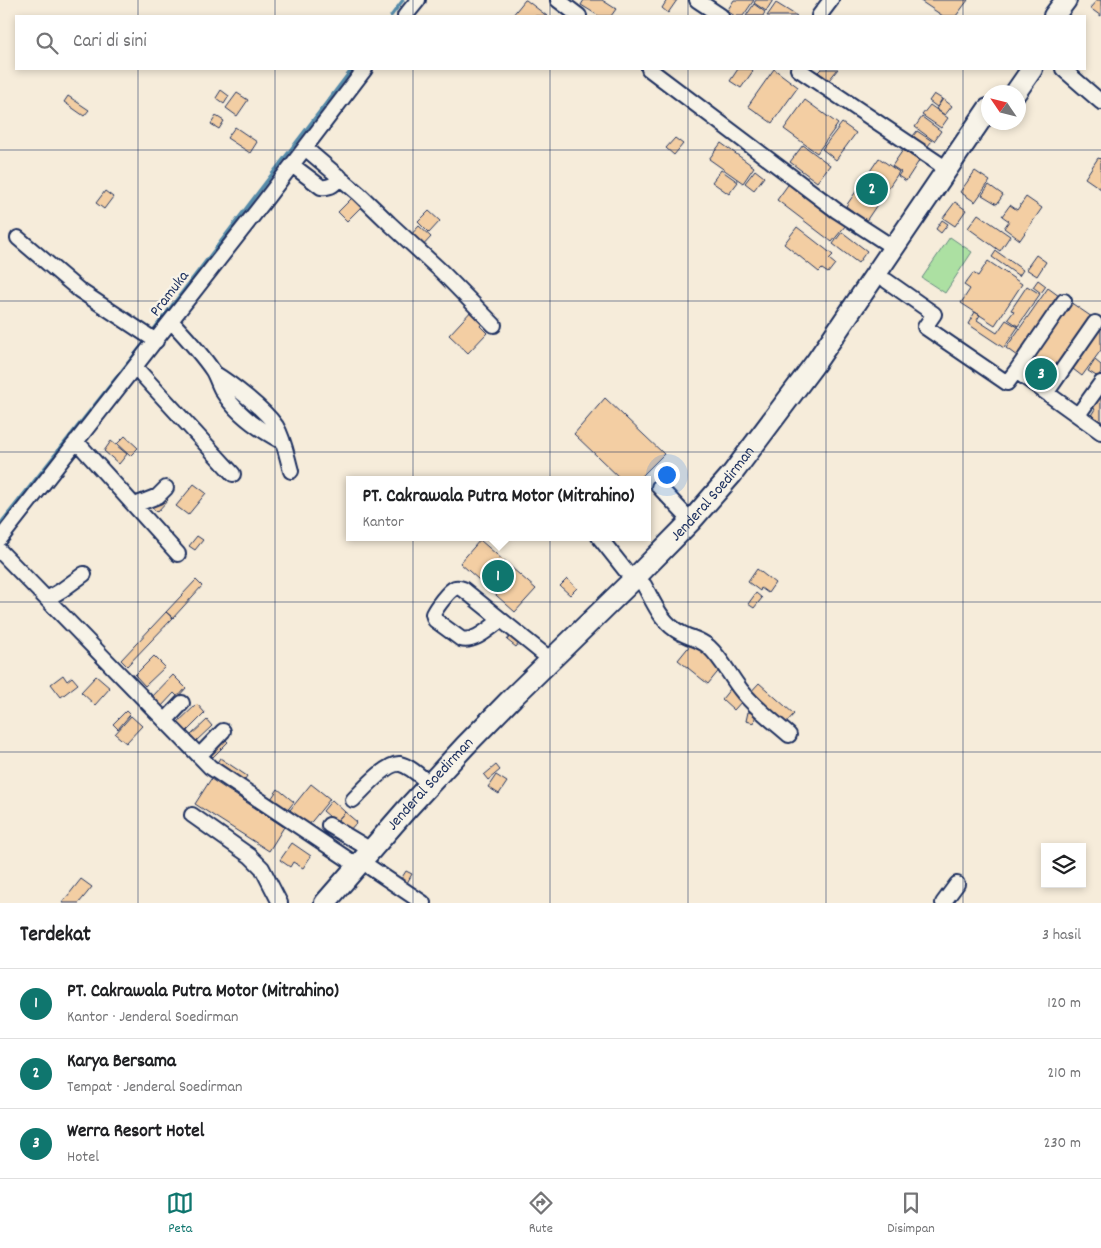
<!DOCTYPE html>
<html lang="id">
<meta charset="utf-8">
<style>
:root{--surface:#fff;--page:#f2f2f2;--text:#202124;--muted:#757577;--line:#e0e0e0;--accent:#0f766e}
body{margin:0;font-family:Dekko,sans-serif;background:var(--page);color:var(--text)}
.controls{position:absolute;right:15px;bottom:15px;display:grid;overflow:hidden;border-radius:0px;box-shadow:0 2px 8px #0003}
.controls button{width:45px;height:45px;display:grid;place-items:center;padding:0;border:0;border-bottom:1px solid var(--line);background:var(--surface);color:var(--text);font:25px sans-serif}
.compass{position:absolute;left:981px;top:85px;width:45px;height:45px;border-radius:50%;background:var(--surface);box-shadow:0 2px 8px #0003;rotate:305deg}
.you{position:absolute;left:666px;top:474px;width:18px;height:18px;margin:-12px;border:4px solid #fff;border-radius:50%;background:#1a73e8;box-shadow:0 0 0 8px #1a73e833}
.badge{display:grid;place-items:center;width:32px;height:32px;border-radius:50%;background:var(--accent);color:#fff;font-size:16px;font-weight:700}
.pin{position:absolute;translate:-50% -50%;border:2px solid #fff;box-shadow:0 1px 5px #0006}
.popup{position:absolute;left:346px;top:476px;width:305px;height:65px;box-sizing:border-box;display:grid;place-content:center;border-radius:0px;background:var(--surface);filter:drop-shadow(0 1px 4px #0005);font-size:16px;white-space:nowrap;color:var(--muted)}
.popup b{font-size:19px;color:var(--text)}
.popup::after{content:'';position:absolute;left:50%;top:100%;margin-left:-10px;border:10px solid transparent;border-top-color:var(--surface)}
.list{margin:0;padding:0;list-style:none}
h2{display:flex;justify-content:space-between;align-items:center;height:65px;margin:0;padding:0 20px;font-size:21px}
h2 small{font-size:16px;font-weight:400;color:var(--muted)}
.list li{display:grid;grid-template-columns:32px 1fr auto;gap:15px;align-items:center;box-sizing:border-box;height:70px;padding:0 20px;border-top:1px solid var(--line)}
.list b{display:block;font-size:19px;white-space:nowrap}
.list p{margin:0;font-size:16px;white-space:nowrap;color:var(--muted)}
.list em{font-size:16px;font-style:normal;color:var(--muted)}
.icon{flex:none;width:28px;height:28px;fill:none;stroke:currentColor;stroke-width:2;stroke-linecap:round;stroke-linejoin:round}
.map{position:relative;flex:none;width:1101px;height:903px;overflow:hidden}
.search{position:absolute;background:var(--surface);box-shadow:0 2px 8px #0003;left:15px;right:15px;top:15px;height:55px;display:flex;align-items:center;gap:12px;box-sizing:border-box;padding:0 18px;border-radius:0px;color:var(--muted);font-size:19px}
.sheet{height:275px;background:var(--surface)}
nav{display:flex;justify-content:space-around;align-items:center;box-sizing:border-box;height:70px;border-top:1px solid var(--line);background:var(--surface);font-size:14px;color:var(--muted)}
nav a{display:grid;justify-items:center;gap:2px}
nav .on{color:var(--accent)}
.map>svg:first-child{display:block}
</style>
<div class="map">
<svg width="1101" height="903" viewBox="0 0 1101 903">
<rect width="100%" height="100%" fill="#f6ecda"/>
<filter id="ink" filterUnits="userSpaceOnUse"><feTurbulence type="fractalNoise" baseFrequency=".02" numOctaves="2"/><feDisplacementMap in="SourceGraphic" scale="10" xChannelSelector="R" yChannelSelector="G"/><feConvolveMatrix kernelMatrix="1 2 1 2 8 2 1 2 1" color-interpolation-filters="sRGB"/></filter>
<g filter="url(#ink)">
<!-- green -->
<path fill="#ace0a2" stroke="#648880" d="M950 237 972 252 945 293 922 278Z"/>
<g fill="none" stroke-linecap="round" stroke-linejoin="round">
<!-- stream -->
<path stroke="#558ba9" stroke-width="3" d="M391 16 403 0
M151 333 352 69
M0 524 146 340"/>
</g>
<!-- building -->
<path fill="#f3cea3" stroke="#1b2f5e" d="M525 0H526L547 16H512Z
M584 0H602L616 9 611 16H599L581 5Z
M667 0H677L668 13 662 8Z
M734 0H754L743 16H735L727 11Z
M756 0H773L766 11 754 3Z
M919 0H968L956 16H943Z
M1097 0H1101V16L1090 8Z
M776 3 797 16H767Z
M754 4 765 12 763 16H746Z
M738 69H751L753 71 741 88 730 81Z
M774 69 798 87 772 123 748 106Z
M821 69H838L829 80 818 72Z
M221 90 229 96 224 104 216 98Z
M237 93 248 100 237 116 226 108Z
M934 94 942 99 937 107 929 101Z
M68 96 89 110 84 116 64 102Z
M943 99 952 106 945 115 936 109Z
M805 100 838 124 817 153 784 129Z
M930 105 948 118 941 128 922 115Z
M216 116 224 121 219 129 211 124Z
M922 117 941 131 934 141 915 127Z
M842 123 856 133 836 160 822 149Z
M235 127 257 142 250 153 227 138Z
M917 131 932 141 927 147 913 136Z
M675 138 683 144 674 155 666 148Z
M721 143 754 167 743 183 709 159Z
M803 145 830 165 817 182 790 162Z
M903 150 919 161 906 181 898 176 901 172 892 166Z
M879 158 899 172 866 221 846 206Z
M1098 158 1101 159V189L1085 178Z
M721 170 738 182 729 194 712 182Z
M755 170 764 177 754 190 745 183Z
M975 171 990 181 975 202 960 192Z
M790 182 846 225 832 242 777 200Z
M989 185 1003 195 997 204 982 195Z
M105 191 113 197 104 209 96 203Z
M354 196 363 205 347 221 338 212Z
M1026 197 1042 208 1020 240 1004 228 1009 221 1002 216 1010 205 1017 210Z
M955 202 966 210 955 226 943 218Z
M429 211 440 221 429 233 418 222Z
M978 214 1010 236 1000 251 968 228Z
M942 220 948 224 941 233 936 229Z
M419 226 431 237 420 249 408 238Z
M797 227 833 255 829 259 835 264 828 273 822 269 819 272 784 244Z
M842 232 867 251 858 263 833 244Z
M996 251 1023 270 1019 276 992 257Z
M1036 255 1046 262 1037 276 1026 269Z
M988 261 1022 284 995 325 961 303 970 289 964 285 973 273 978 276Z
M1038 280 1046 286 1041 293 1033 287Z
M1027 286 1040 294 1018 326 1008 319 1014 311 1011 310Z
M1048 288 1059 296 1017 356 1006 348Z
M1070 302 1092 317 1050 378 1028 363Z
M474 308 486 319 480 326 487 333 468 353 449 335Z
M975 312 980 315 977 320 997 333 1006 320 1018 327 1004 348 968 324Z
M1101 325V350L1082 376 1069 366Z
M1095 360 1101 365V372L1098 377 1088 371Z
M1101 386V425L1090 417 1095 409 1088 405Z
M605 398 664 454 638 480H622L574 434Z
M125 436 138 448 130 456 117 444Z
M111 441 127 454 119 464 104 451Z
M194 484 206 493 188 515 176 506Z
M162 493 168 500 157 512 150 506Z
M197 536 203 540 195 550 189 546Z
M480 540 536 589 515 612 460 563Z
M757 569 775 583 768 593 761 588 760 591 748 582Z
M567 579 577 588 570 595 560 586Z
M196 580 202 586 173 618 166 612Z
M756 593 762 598 754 608 748 604Z
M166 612 173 618 127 666 121 660Z
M511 635 520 642 516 647 507 640Z
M691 644 697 649 700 644 711 653 708 657 721 668 708 684 678 660Z
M154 656 165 667 145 686 135 675Z
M63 675 67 681 72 677 78 684 61 697 51 684Z
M173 675 186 688 178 697 174 693 160 708 150 699Z
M96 676 110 688 95 705 81 692Z
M759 683 794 714 782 727 747 696Z
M730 689 743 700 734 710 722 699Z
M197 704 205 713 185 733 176 724Z
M126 711 130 715 118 729 113 724Z
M748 712 756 713 754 723 746 721Z
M131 716 142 726 126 743 115 734Z
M207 720 212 726 195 742 190 736Z
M221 735 228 742 213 757 206 751Z
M220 758 247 776 241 785 214 767Z
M496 765 500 770 488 780 484 775Z
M496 775 507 782 499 794 488 787Z
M211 779 284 827 269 851 195 804Z
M311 784 330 799 308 826 290 810Z
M278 789 294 802 286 812 271 799Z
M332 800 345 812 336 822 323 811Z
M345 812 357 822 347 833 336 822Z
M292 843 311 856 303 868 293 862 290 867 280 860Z
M406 871 412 874 407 883 401 879Z
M81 879 92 887 79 903H62Z"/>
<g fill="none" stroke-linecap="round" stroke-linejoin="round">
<defs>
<path id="minor" d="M558 0 579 16
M697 0 721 16
M405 16 418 0
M819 16 831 0
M649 69 837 211 894 248
M798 69 947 169
M1063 69 1101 102
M305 148 359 194 389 223 441 271 494 325
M292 165 321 187C331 188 335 184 340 177
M18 238 79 290 156 341
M887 281 934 314 925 327 1007 383 1016 371 1101 432
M171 321C186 337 201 353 213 371 217 378 219 386 223 392 236 413 260 430 281 441
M135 367 233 474
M1016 371 1064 301
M214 373C232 384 264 409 276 426 284 439 287 457 291 471
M1047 392 1095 323
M1078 415 1101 383
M76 441 178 554
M659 487 691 521
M135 505 158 496 166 488
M599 537 633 580
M0 539 263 203 365 69
M0 551 210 767 358 866
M644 585C654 603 662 624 681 633 690 638 700 639 709 647 722 659 730 676 741 690 754 707 773 721 789 735
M47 599 62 590 84 574
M501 620C490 627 475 643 461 639L435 620 433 614C436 608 448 591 455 588 458 587 459 588 463 589L551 660
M165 721 182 703
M199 756 223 731
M353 800C362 791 387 762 400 764 410 766 422 778 430 784
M192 815 250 856 262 868 280 903
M329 825 371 850
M371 868 423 903
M943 903 957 884"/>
<g id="highway">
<path d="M1054 16 1066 0"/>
<path d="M1016 92 1032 69"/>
<path id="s1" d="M325 903 406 810 465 746 513 697 633 580 691 521 732 474 816 362 988 109"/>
</g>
</defs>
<!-- minor casing -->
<use href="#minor" stroke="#1b2f5e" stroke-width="18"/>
<!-- highway casing -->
<use href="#highway" stroke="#1b2f5e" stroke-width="24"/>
<!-- minor -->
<use href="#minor" stroke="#f7f3e8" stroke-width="14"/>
<!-- highway -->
<use href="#highway" stroke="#f7f3e8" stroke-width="20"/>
</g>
</g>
<!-- grid -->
<path fill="none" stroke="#1b2f5e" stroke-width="1" stroke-opacity="0.55" d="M138 0V16M275 0V16M413 0V16M550 0V16M688 0V16M826 0V16M963 0V16M138 69V903M275 69V903M413 69V903M550 69V903M688 69V903M826 69V903M963 69V903M0 150H1101M0 301H1101M0 452H1101M0 602H1101M0 752H1101"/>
<g text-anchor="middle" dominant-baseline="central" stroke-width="4.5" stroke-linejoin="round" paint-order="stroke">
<!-- street labels -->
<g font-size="16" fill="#1b2f5e" stroke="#f7f3e8">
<text transform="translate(170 294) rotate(-52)">Pramuka</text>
<text stroke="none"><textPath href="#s1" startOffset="564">Jenderal Soedirman</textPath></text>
<text stroke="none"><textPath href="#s1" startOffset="159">Jenderal Soedirman</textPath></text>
</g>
</g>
</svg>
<div class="controls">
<button><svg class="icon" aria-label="layers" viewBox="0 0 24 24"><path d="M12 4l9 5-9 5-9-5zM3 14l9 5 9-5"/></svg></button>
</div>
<svg class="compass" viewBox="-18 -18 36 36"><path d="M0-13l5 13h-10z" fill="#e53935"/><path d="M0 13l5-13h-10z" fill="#757577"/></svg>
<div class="you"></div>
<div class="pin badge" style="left:498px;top:576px">1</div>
<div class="popup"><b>PT. Cakrawala Putra Motor (Mitrahino)</b>Kantor</div>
<div class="pin badge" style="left:872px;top:189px">2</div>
<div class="pin badge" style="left:1041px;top:374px">3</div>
<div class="search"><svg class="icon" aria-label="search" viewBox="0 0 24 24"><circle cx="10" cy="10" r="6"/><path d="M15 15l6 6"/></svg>Cari di sini</div>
</div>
<section class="sheet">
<h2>Terdekat<small>3 hasil</small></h2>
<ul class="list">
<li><span class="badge">1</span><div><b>PT. Cakrawala Putra Motor (Mitrahino)</b><p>Kantor · Jenderal Soedirman</p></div><em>120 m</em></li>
<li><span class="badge">2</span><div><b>Karya Bersama</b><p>Tempat · Jenderal Soedirman</p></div><em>210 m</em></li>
<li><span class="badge">3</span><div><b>Werra Resort Hotel</b><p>Hotel</p></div><em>230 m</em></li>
</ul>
</section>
<nav>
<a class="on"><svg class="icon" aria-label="map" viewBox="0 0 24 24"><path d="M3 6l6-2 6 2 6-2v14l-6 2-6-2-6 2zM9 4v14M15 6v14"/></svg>Peta</a>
<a><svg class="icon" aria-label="directions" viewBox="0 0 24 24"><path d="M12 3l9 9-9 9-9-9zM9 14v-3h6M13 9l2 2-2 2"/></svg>Rute</a>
<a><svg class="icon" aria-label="saved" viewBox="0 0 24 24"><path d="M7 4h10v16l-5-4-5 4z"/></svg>Disimpan</a>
</nav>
